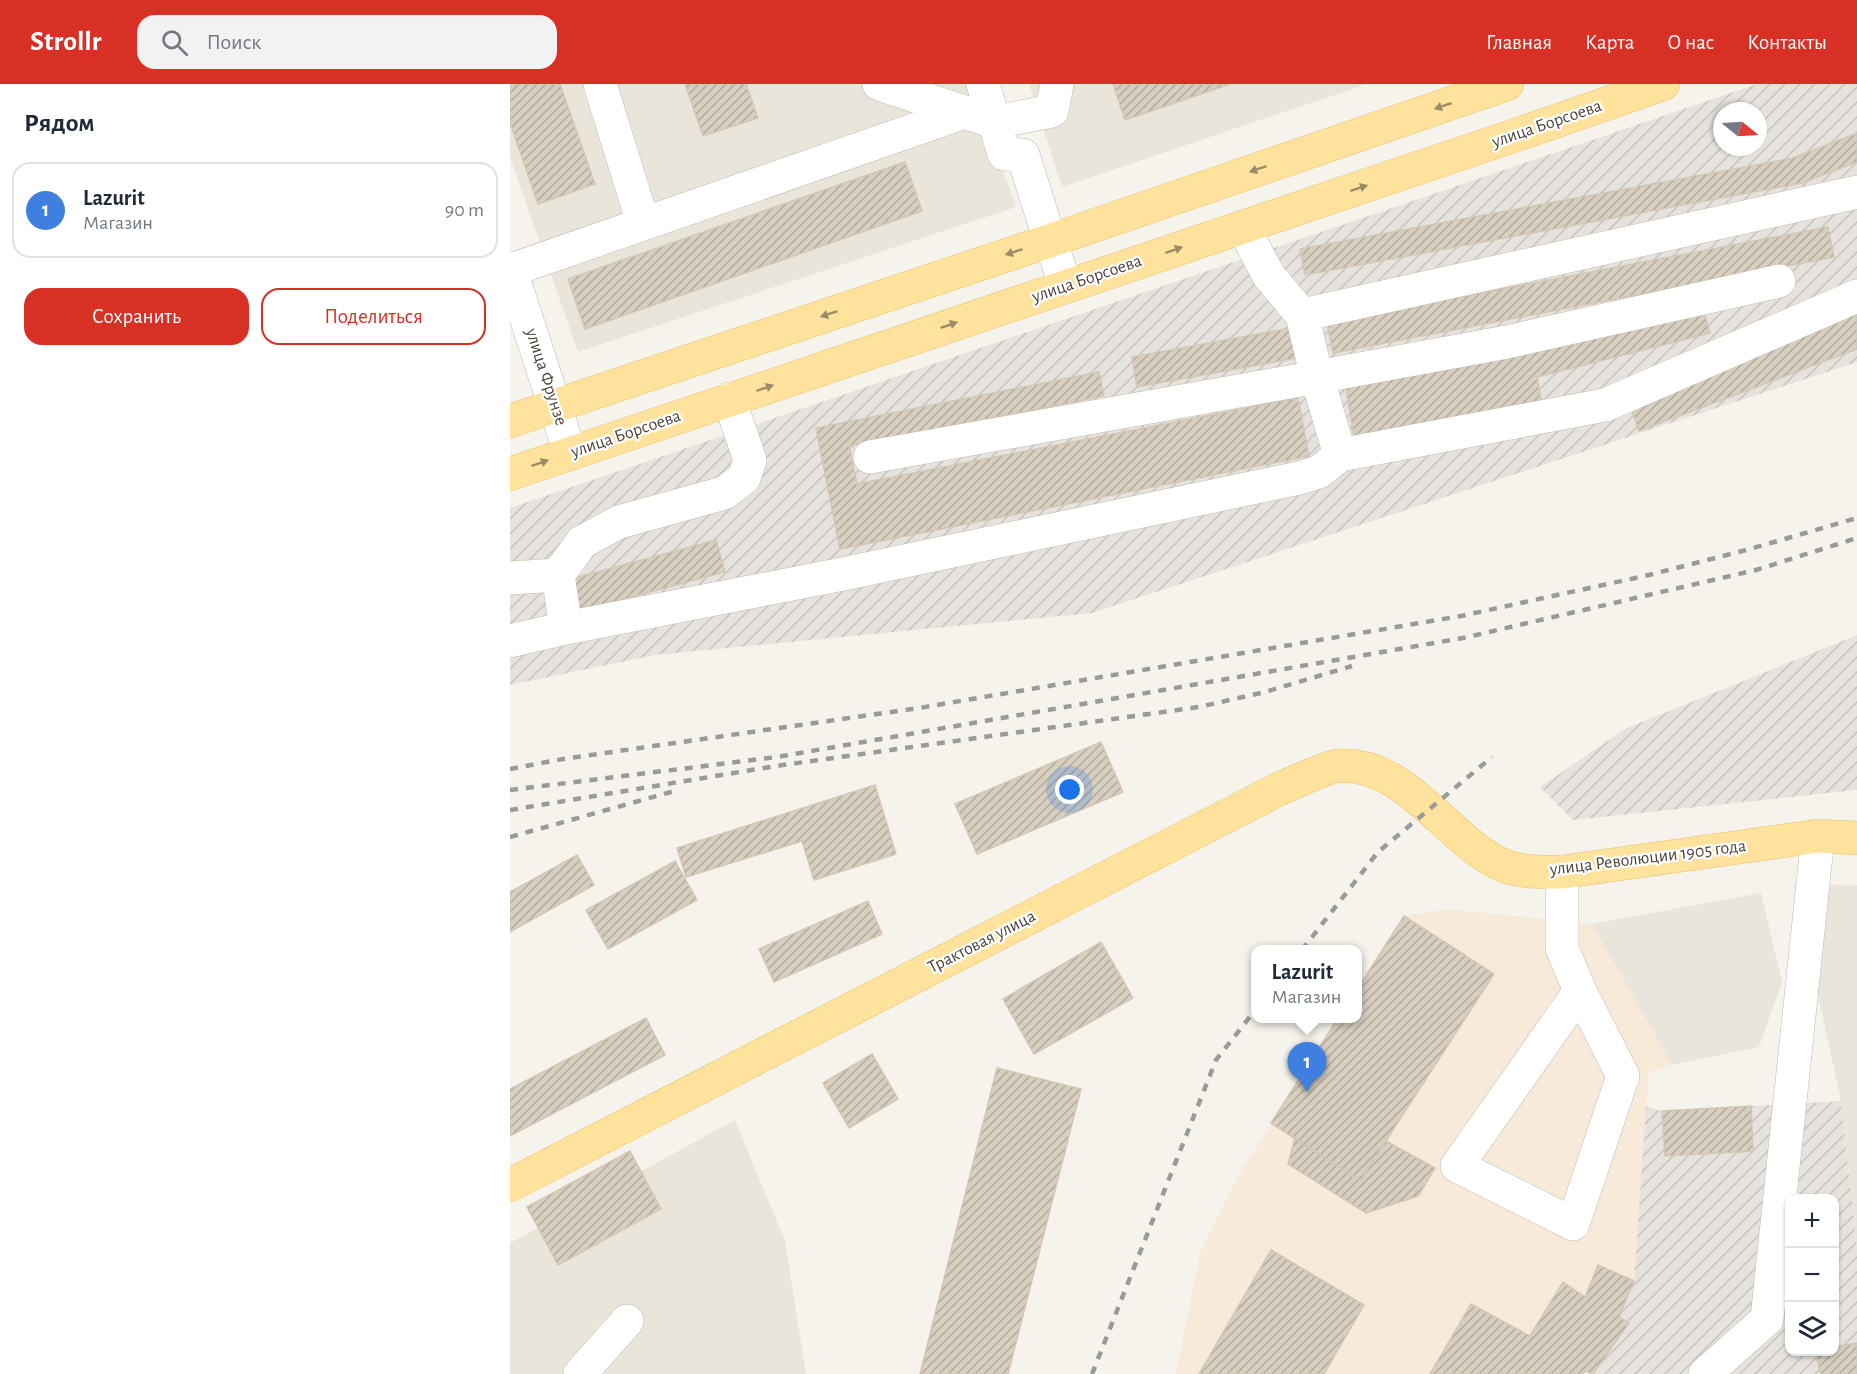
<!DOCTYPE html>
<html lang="ru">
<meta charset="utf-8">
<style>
:root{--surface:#fff;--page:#f2f2f3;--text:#1f2937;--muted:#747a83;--line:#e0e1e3;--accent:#d93025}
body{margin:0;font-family:"Alegreya Sans",sans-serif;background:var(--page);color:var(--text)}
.controls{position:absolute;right:18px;bottom:18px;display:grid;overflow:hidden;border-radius:12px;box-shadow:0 2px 4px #0004}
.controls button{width:54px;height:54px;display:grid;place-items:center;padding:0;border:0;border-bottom:2px solid var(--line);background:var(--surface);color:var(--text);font:30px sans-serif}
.compass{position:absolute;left:1203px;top:18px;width:54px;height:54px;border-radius:50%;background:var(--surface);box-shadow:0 2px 4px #0004;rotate:108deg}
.you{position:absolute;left:560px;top:706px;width:21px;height:21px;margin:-15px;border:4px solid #fff;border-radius:50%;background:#1a73e8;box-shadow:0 0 0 9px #1a73e833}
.badge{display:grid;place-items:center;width:39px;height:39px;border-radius:50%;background:var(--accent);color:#fff;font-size:20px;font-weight:700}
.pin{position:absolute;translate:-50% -50px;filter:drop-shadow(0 2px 3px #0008)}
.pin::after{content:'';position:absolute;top:32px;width:21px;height:18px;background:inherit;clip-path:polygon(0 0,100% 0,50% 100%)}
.popup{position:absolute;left:741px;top:861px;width:111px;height:78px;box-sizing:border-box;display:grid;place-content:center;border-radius:12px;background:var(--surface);filter:drop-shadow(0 2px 4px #0005);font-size:20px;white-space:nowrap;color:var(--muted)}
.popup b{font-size:22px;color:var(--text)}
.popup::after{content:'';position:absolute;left:50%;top:100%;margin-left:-12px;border:12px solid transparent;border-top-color:var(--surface)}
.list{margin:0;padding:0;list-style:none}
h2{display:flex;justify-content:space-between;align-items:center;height:78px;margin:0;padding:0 24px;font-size:26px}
h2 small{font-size:20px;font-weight:400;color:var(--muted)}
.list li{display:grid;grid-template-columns:39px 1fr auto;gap:18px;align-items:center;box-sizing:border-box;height:96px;margin:0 12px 12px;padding:0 12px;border:2px solid var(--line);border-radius:18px}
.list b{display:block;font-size:22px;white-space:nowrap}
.list p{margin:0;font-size:20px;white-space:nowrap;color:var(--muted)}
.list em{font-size:20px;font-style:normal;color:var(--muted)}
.actions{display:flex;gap:12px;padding:18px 24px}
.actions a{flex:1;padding:14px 0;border:2px solid var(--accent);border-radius:18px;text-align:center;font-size:21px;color:var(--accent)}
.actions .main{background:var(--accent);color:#fff}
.icon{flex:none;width:33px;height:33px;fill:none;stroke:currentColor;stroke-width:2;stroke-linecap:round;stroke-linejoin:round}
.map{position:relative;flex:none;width:1347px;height:1290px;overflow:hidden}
header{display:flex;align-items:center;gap:36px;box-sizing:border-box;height:84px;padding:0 30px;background:var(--accent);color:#fff}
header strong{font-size:28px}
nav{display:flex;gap:33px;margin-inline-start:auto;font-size:21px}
.search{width:420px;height:54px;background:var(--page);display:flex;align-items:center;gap:15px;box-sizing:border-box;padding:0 21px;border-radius:18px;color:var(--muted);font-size:22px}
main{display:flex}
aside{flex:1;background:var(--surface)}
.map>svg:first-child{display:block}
</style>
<header>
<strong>Strollr</strong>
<div class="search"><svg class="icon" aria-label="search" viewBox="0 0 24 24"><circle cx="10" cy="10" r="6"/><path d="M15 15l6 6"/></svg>Поиск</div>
<nav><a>Главная</a><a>Карта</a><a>О нас</a><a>Контакты</a></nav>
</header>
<main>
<aside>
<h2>Рядом<small></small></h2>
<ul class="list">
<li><span class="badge" style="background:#3f7fe0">1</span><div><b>Lazurit</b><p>Магазин</p></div><em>90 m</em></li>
</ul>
<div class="actions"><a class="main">Сохранить</a><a>Поделиться</a></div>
</aside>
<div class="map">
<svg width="1347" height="1290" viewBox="0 0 1347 1290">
<defs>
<pattern id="industrial-furrows" width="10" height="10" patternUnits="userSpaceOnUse" patternTransform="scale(1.5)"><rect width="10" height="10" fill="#e6e2dd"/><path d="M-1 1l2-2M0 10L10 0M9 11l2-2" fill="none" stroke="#c7c3be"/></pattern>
<pattern id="building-hatch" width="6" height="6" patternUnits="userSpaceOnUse" patternTransform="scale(1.5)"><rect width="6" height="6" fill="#d8cfc1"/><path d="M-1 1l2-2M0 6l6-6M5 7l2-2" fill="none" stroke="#b1aa9e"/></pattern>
</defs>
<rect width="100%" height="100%" fill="#f6f3ec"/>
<!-- residential -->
<path fill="#eae5da" d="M0 0H463L506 123 68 268 0 73Z
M519 0H857L552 103Z
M1284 800 1347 801V1165L1331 1017Z
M1251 809 1272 898 1249 963 1162 981 1082 840Z
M225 1036 275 1157 296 1290H0V1159Z"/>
<!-- commercial -->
<path fill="#f7ead8" d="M938 825 1082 840 1162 981 1139 988 1124 1197 1109 1233 1119 1239 1083 1290 1075 1287 1073 1290H666L691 1166 727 1094 828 935 848 934V904L894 832Z"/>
<!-- industrial -->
<path fill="url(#industrial-furrows)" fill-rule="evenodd" d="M1247 0H1347V278L582 529 145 571 0 601V424ZM1212 27H1248V63H1212Z
M1347 551V706L1063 736 1030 703 1117 644Z
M1331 1017 1347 1165V1290H1083L1119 1240 1109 1233 1124 1197 1136 1023 1152 1027ZM1280 1114H1324V1268H1280Z"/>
<!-- building -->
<path fill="url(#building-hatch)" stroke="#d3c7b4" stroke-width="1.5" d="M0 0H50L85 100 28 120 0 39Z
M175 0H236L248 34 193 52Z
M603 0H720L615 36Z
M1347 49V78L1292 99 795 191 790 165 1283 74Z
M395 78 412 127 75 245 58 195Z
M1318 143 1324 173 823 269 817 238Z
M1193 225 1200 249 1027 293 1032 321 844 353 835 297Z
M1347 226V265L1129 347 1117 313Z
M787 243 792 273 627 303 622 273Z
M589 288 594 312 339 362 347 400 788 314 799 372 330 465 306 344Z
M206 456 215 488 69 527 61 495Z
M591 658 613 708 467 770 445 720Z
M365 701 386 770 304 796 292 757 176 793 167 764Z
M67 771 84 801 0 848V808Z
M165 777 187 816 98 865 76 826Z
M358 817 372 850 264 898 249 865Z
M894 832 984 890 850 1097 761 1039 828 934H848V904Z
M591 858 623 914 524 970 493 915Z
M136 934 155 971 0 1052V1005Z
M362 970 388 1015 339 1044 313 999Z
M487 984 571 1005 498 1290H410Z
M1241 1022 1243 1067 1155 1072 1152 1027Z
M785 1054 850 1097 876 1057 925 1084 908 1112 856 1129 778 1080Z
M120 1067 151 1125 48 1181 17 1123Z
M761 1166 854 1221 814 1290H689Z
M1088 1181 1124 1197 1109 1233 1119 1239 1083 1290 1075 1287 1073 1290H920L961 1220 1020 1252 1053 1198 1075 1213Z
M1347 1259V1290H1311L1305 1268H1324V1263Z"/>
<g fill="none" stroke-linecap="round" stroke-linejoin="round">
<defs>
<path id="minor" d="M90 0 133 139
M369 0 485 38 542 27 547 0
M473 0 494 70 513 71C527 115 540 159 556 202
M0 184 60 369
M1 186 455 28
M1269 197 997 258 807 293 830 371 1095 321 1347 212
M792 231 1347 108
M360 373 807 293 792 231 759 192 733 143
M48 491 56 544
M0 494 48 491 72 458 109 438 214 409 234 394 240 376 219 315
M0 557 56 544 333 490 789 394 809 388 830 371
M1052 788V864L1070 907 947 1082 1063 1140 1113 992 1070 907
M70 1290 117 1237
M1195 1290 1257 1235 1308 752"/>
<path id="major" d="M0 337 539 157 997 0
M0 390 1003 52 1153 0
M0 1101 767 706C781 700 814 684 827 682 894 676 935 753 988 779 1008 789 1030 788 1052 788L1308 752 1347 754"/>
</defs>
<!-- minor casing -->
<use href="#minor" stroke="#c2bbae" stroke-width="34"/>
<!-- major casing -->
<use href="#major" stroke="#e6c16a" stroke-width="34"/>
<!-- minor -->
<use href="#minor" stroke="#fff" stroke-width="33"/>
<!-- major -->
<use href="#major" stroke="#ffe39c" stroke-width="33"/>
<!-- rail -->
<path stroke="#9a9a9a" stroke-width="4.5" stroke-dasharray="8 8" stroke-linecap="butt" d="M0 685 53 675 409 624 951 532 1139 491 1240 465 1347 434
M0 706 267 673 953 554 1246 486 1347 454
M0 726 266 682 689 623 755 608 842 582
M0 753 168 706
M792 866 868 768 982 673
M582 1290 706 976 746 925"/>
</g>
<!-- one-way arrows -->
<defs><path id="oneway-solid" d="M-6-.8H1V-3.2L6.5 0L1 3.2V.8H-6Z" transform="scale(1.5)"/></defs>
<g fill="#9c8c66">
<use href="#oneway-solid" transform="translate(933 22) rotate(161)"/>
<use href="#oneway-solid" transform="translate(748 85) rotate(161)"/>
<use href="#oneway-solid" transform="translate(849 104) rotate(-18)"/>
<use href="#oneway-solid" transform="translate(664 166) rotate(-19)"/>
<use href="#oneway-solid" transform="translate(504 168) rotate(162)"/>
<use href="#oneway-solid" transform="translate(319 230) rotate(162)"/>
<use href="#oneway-solid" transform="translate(439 241) rotate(-19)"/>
<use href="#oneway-solid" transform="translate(255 304) rotate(-19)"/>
<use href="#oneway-solid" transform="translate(30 379) rotate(-19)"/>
</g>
<g text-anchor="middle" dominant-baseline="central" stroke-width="4.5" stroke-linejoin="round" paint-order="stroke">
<!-- street labels -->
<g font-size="18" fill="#4b4439" stroke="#fff">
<text transform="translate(1037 40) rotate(-19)">улица Борсоева</text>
<text transform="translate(577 195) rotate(-19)">улица Борсоева</text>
<text transform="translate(36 293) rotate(72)">улица Фрунзе</text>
<text transform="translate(116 350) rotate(-19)">улица Борсоева</text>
<text transform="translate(1138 774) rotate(-7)">улица Революции 1905 года</text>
<text transform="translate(472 858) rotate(-27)">Трактовая улица</text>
</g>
</g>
</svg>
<div class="controls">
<button>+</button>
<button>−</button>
<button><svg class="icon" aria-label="layers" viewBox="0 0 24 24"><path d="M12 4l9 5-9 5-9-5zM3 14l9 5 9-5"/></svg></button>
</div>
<svg class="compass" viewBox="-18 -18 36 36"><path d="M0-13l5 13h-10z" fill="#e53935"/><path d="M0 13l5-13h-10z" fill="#747a83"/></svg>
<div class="you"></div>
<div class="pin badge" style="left:797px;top:1008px;background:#3f7fe0">1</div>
<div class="popup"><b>Lazurit</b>Магазин</div>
</div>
</main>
